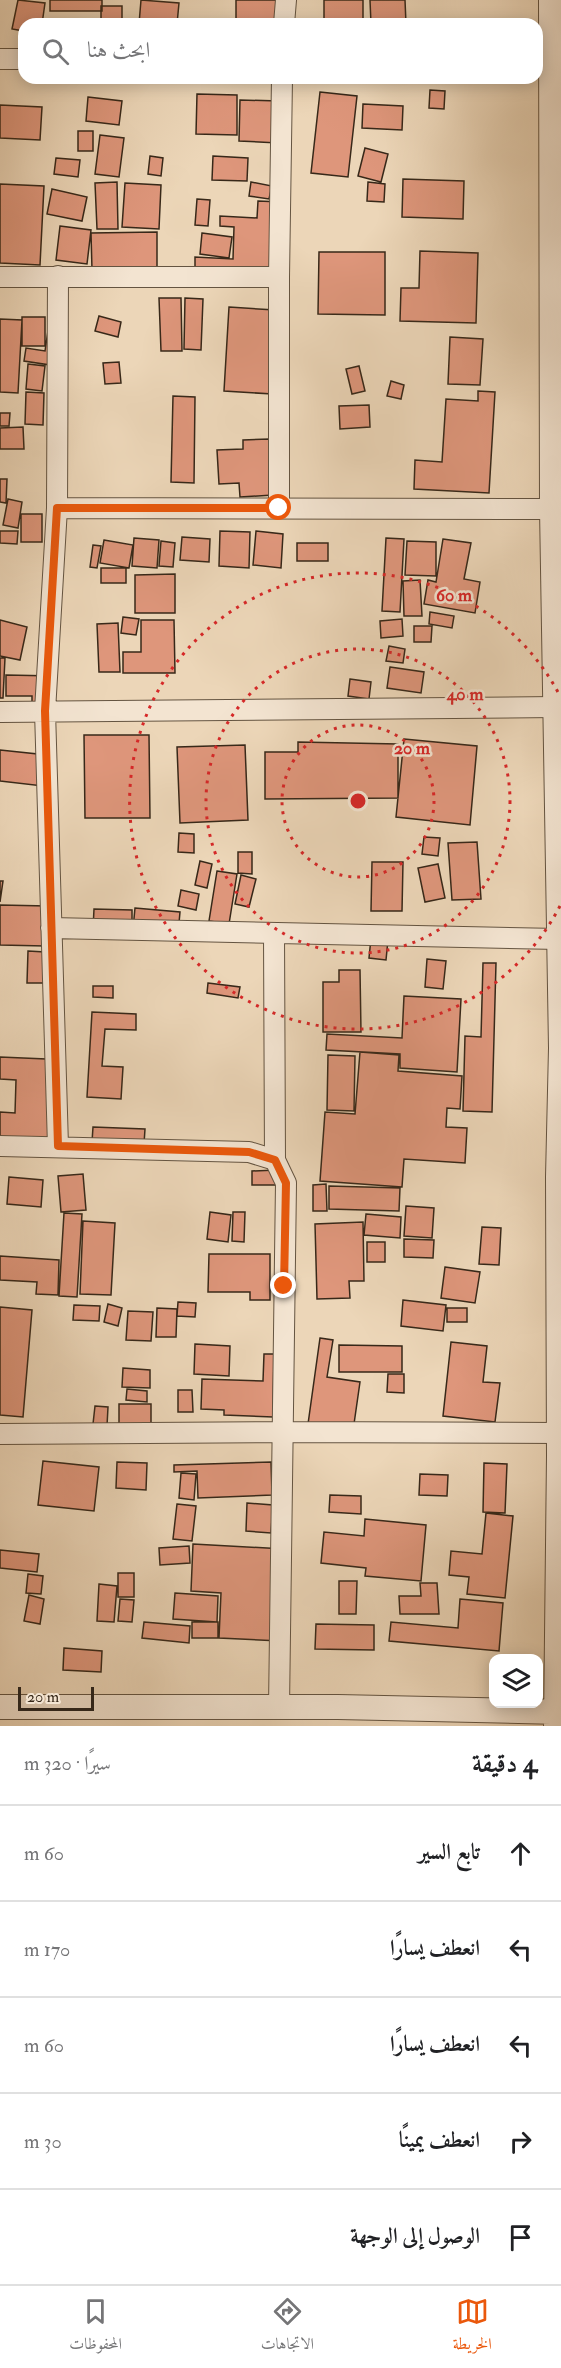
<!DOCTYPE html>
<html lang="ar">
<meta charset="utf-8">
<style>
:root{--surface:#fff;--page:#f2f2f2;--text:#202124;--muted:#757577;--line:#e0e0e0;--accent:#ea580c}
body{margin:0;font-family:"IM FELL Double Pica",Amiri,serif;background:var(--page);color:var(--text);direction:rtl}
.controls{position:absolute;right:18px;bottom:18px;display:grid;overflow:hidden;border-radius:12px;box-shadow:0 3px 15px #0003}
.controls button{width:54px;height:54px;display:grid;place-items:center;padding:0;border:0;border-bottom:2px solid var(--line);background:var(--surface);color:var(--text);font:30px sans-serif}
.scale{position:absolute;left:18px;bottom:15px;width:76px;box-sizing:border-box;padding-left:6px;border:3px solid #372819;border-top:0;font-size:16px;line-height:21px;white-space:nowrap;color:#372819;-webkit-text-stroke:4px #f3e4d1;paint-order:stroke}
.stop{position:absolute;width:18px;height:18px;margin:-14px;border:4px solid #ea580c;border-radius:50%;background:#fff}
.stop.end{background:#ea580c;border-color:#fff;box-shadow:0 2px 6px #0008}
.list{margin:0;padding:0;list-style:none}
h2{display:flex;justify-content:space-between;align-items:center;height:78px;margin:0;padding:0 24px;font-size:26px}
h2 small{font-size:20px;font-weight:400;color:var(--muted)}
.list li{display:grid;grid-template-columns:39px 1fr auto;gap:18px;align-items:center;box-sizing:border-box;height:96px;padding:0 24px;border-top:2px solid var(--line)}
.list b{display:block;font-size:22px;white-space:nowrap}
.list em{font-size:20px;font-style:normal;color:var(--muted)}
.icon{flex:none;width:33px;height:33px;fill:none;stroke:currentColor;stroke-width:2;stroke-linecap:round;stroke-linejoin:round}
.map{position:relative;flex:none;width:561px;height:1726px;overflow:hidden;direction:ltr}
.search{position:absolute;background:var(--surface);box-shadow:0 3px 15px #0003;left:18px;right:18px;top:18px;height:66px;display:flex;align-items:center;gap:15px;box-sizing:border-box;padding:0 21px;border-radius:18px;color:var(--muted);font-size:22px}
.sheet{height:558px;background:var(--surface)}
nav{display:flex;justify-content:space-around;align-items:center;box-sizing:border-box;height:84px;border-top:2px solid var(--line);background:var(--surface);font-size:16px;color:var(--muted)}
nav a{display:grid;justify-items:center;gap:3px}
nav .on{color:var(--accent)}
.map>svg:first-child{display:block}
</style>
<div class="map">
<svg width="561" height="1726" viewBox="0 0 561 1726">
<rect width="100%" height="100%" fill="#ecd6b8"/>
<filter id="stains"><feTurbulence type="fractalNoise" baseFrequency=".00333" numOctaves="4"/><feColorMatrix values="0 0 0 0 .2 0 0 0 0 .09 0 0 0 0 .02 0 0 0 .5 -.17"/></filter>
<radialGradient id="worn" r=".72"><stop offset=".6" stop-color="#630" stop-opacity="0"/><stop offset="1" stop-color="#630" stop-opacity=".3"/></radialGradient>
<!-- building -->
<path fill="#de967b" stroke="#372819" stroke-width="1.5" d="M18 0 45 3 42 24H24V31L12 29Z
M50 0H102V11H50Z
M141 0 179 3 177 24H139Z
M236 0H286V24H236Z
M324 0H363V24H324Z
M370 0H405L406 24H371Z
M101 6H122V24H101Z
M430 90 445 91 444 109 429 108Z
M320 92 357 96 348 177 311 173Z
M197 94 237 95V135L196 134Z
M88 97 122 101 119 125 86 121Z
M240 100 279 101 278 143 239 141Z
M363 104 403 106 402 130 362 128Z
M0 105 42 107 40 140 0 138Z
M78 131H93V151H78Z
M100 135 124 138 119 177 95 174Z
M365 148 388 154 381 182 358 176Z
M150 156 163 158 161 176 148 174Z
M213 156 248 158 247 181 212 180Z
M56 158 80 160 78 177 54 174Z
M403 179 464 181 463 219 402 217Z
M117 182 118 229H97L95 183Z
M251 182 272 186 269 199 249 196Z
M368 182 385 184 384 202 367 201Z
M125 183 161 185 159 229 122 227Z
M0 184 44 186 40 265 0 263Z
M52 189 87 197 82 221 47 214Z
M197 199 210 200 208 226 195 225Z
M258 201 281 202 278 271 195 268V257L233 259 234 227 220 226V216L257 218Z
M60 226 91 230 87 264 56 260Z
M157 232V270H92L91 233Z
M202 233 232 237 229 258 200 254Z
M420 251 478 253 476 323 400 321 401 288H419Z
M319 252H385V315L318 314Z
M159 298H181L182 351H161Z
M185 298 203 299 201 350 184 349Z
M229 307 275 310 272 394 224 391Z
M99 316 121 322 118 337 95 331Z
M22 317H45V346H22Z
M50 317 57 366 24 361 26 348 45 351Z
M0 319 22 320 18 393 0 392Z
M450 337 483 339 480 385 448 384Z
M119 362 121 383 105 384 103 363Z
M28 364 45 366 42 391 26 389Z
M359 366 365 391 352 394 346 369Z
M391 381 404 385 401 399 387 396Z
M478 391 495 392 489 493 414 489 415 460 442 462 446 399 478 401Z
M26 392 44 393 43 425 25 424Z
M173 396 195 397 194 483 171 482Z
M369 405 370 427 340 429 339 406Z
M0 413H10L9 426H0Z
M23 427 24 449H0V428Z
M269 439 273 495 240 497 239 483 219 484 217 450 243 449V440Z
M0 479H7L6 503 0 502Z
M8 499 22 502 18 528 3 525Z
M21 514H42V542H21Z
M0 531H18L17 544 0 543Z
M220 531 250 532 249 568 219 566Z
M256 531 283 534 281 568 253 565Z
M182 537 210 539 209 562 180 560Z
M134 538 159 540 157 568 132 566Z
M386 538 404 539 400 612 382 611Z
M443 539 471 543 464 579 480 582 475 613 424 604 428 580 436 582Z
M104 540 133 545 129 568 100 563Z
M161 541 175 543 173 567 159 566Z
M407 541 436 542V576L405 575Z
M297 543H328V561H297Z
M93 545 101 546 97 568 90 567Z
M101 568H126V583H101Z
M175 574V613H135V575Z
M420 580 422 616H404L403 581Z
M430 612 454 616 452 628 429 624Z
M123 617 139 619 136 635 121 633Z
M402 619 403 636 381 638 380 621Z
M0 620 27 627 20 660 0 656Z
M141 620H174L175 673H123V652H141Z
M118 623 120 672H99L97 624Z
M414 626H432L431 642H414Z
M389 646 405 649 403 663 386 661Z
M0 658H5L3 698H0Z
M390 667 424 672 421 693 387 688Z
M6 675 54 676V706L32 705V696H6Z
M350 679 371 682 369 699 348 696Z
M84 735H149L150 818H85Z
M404 739 477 746 470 825 396 817Z
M298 742 398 744V798L265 799V752H298Z
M245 745 248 820 180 823 177 747Z
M0 750 47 755 43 786 0 781Z
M179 833 194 834V853L178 852Z
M424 837 440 838 438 856 422 854Z
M477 842 481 899 452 900 448 843Z
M238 852H252V874L238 873Z
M200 861 212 864 207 888 195 885Z
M372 862H403L402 911H371Z
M438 864 445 898 425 902 418 868Z
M217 871 237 874 229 924 209 921Z
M241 875 256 879 249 907 235 904Z
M0 881H3L0 902Z
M181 890 199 894 196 910 178 906Z
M0 905 47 906 45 946 0 945Z
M135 908 180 912 178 934 133 929Z
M94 909 132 910V929H93Z
M371 938 388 940 386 960 369 958Z
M28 951 45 952 44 983H27Z
M427 959 446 961 443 989 425 987Z
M483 963H496L492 1112 463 1111 465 1036 481 1037Z
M339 970H360L361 1032H323V982H339Z
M208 983 240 987 238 998 207 993Z
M93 986H113V998L93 997Z
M404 996 461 999 457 1072 400 1068V1054L326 1050 327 1034 402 1038Z
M92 1012 136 1014V1030L105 1029 102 1066 123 1067 121 1099 87 1097Z
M360 1052 399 1055 398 1071 462 1076 460 1109 447 1108 446 1127 467 1128 465 1163 404 1159 402 1187 320 1181 325 1112 355 1114Z
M328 1055 355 1056 354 1111 327 1110Z
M0 1057 46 1059V1073L59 1074 56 1148 0 1146V1112L15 1113 16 1080 0 1079Z
M93 1127 145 1129 144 1144 92 1142Z
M276 1170V1185H252V1171Z
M83 1174 86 1210 61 1212 58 1176Z
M9 1177 43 1180 41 1207 7 1204Z
M326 1184 327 1211H313V1185Z
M329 1186 400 1188 399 1211 329 1209Z
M406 1206 434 1208 432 1238 404 1236Z
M210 1212 231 1215 228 1242 207 1239Z
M233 1212H245L244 1242 232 1241Z
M64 1213 82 1214 77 1297 59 1296Z
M366 1214 401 1217 400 1238 364 1235Z
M83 1221 115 1223 111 1295 80 1294Z
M363 1222 364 1281H349L350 1298 317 1299 315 1224Z
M482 1227 501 1228 499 1265 479 1264Z
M404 1239 434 1240 433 1258 404 1257Z
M367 1242H385V1262H367Z
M209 1254H270V1300H250V1292H208Z
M0 1256 59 1260 58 1295 36 1294 37 1282 0 1280Z
M445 1267 480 1272 475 1303 441 1298Z
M403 1300 446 1305 443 1331 401 1326Z
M178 1302 196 1303 195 1317 177 1316Z
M108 1304 122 1308 118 1326 104 1322Z
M74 1305 100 1306 99 1321 73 1320Z
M0 1307 32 1310 23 1417 0 1415Z
M157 1308 177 1309 176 1337H156Z
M447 1308H467V1322H447Z
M128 1311 153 1312 151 1341 126 1340Z
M320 1338 333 1340 327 1377 360 1382 353 1431 308 1424Z
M451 1342 487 1346 483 1382 500 1383 495 1422 443 1416Z
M195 1344 230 1346 229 1376 194 1374Z
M339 1345 402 1346V1372H339Z
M264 1354H274L273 1417 224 1415V1410L201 1409 202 1379 263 1381Z
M123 1368 150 1370V1388L122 1387Z
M388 1374H404V1393L387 1392Z
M127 1389 147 1391V1402L126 1400Z
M178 1390H192L193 1412H178Z
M119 1404H151V1426H119Z
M95 1406 108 1407 107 1426 93 1424Z
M43 1461 99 1467 94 1511 38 1505Z
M117 1462 147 1463 146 1490 116 1488Z
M271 1462 272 1495 198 1498 197 1471 174 1472V1465Z
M484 1463 507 1464 505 1513 483 1512Z
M181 1473 196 1474 194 1500 179 1498Z
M420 1474 448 1475 447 1496 419 1495Z
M330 1495 361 1496V1514L329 1512Z
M247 1503 273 1505 271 1533 246 1531Z
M177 1504 196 1506 192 1541 173 1539Z
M486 1513 513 1516 505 1598 467 1594 469 1577 449 1575 451 1551 482 1554Z
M365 1519 426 1525 421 1581 365 1576 366 1568 321 1563 324 1532 364 1536Z
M193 1544 284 1549 280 1641 219 1638 221 1593 191 1591Z
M189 1546 190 1563 160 1565 159 1548Z
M0 1550 39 1554 37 1572 0 1568Z
M118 1573H134V1597H118Z
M28 1574 43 1576 41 1594 26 1593Z
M339 1581H357L356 1614H339Z
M420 1583H437L439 1614H400L399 1596H421Z
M99 1584 117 1586 114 1622 97 1621Z
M175 1593 218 1596 217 1622 173 1619Z
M29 1595 44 1599 40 1624 24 1621Z
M120 1599 134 1600 132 1622 118 1621Z
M460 1599 503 1603 499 1651 389 1641 391 1622 458 1628Z
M144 1622 190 1626 189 1643 142 1638Z
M192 1622H218V1638H192Z
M316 1624 374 1625V1650L315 1649Z
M64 1648 102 1651 101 1672 63 1670Z"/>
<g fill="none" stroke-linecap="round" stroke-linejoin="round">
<defs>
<path id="minor" d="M284 24 286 0
M0 59H24
M58 276 57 508 45 711 58 1146
M0 277H279
M57 508 552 509
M279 508V277L282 78
M0 712 556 707
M51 928 559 939
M274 933 275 1160
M0 1146 249 1152 275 1160 286 1183 279 1708
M0 1434 282 1432 559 1433"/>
<path id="tertiary" d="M551 0 552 509 561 1048 558 1177 559 1455 556 1726
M0 1707H338L561 1712"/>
</defs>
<!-- minor casing -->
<use href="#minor" stroke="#645441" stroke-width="22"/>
<!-- tertiary casing -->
<use href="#tertiary" stroke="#645441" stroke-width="26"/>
<!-- minor -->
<use href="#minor" stroke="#f3e4d1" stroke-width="20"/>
<!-- tertiary -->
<use href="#tertiary" stroke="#f3e4d1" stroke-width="24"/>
</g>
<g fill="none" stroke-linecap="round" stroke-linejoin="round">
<!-- route -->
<path stroke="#ea580c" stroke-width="8" d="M279 508H57L45 711 58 1146 249 1152 275 1160 286 1183 284 1286"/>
</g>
<!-- distance rings -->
<g fill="none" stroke="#d62828" stroke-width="3" stroke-dasharray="3 6">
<circle cx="358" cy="801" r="76"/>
<circle cx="358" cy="801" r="152"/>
<path d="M560 906A228 228 0 1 1 560 696"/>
</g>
<circle cx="358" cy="801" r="9" fill="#d62828" stroke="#f3e4d1" stroke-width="3"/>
<g font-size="18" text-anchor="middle" font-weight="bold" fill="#d62828" stroke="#f3e4d1" stroke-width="5" stroke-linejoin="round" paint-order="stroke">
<text x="454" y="601">60 m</text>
<text x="465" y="700">40 m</text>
<text x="412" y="754">20 m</text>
</g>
<rect width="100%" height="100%" filter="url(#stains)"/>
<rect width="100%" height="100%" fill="url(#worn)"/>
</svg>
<div class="controls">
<button><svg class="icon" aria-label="layers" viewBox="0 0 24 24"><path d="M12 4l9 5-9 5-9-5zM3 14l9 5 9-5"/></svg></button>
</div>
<div class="scale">20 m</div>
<div class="stop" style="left:279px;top:508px"></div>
<div class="stop end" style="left:284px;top:1286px"></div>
<div class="search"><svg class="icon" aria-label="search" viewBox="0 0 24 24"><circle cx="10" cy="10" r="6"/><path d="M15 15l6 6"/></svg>ابحث هنا</div>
</div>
<section class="sheet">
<h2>4 دقيقة<small>سيرًا · 320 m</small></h2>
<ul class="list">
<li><svg class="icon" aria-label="ahead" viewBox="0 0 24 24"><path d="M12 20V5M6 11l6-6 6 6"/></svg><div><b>تابع السير</b></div><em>60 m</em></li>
<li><svg class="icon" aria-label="left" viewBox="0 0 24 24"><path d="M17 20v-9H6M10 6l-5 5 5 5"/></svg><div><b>انعطف يسارًا</b></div><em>170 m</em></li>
<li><svg class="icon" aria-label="left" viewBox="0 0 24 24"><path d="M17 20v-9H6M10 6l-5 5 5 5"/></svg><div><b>انعطف يسارًا</b></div><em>60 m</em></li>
<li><svg class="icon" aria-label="right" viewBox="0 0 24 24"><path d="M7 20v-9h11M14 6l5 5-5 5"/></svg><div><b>انعطف يمينًا</b></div><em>30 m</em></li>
<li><svg class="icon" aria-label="arrive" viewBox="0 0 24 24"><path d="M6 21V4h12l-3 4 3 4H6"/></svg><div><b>الوصول إلى الوجهة</b></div></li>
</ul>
</section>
<nav>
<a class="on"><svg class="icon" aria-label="map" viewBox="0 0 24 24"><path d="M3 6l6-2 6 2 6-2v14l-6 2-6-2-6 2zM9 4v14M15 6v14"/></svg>الخريطة</a>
<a><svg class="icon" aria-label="directions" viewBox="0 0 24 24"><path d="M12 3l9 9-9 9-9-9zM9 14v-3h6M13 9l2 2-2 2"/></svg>الاتجاهات</a>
<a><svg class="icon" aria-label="saved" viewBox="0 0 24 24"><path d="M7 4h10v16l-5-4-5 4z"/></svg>المحفوظات</a>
</nav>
